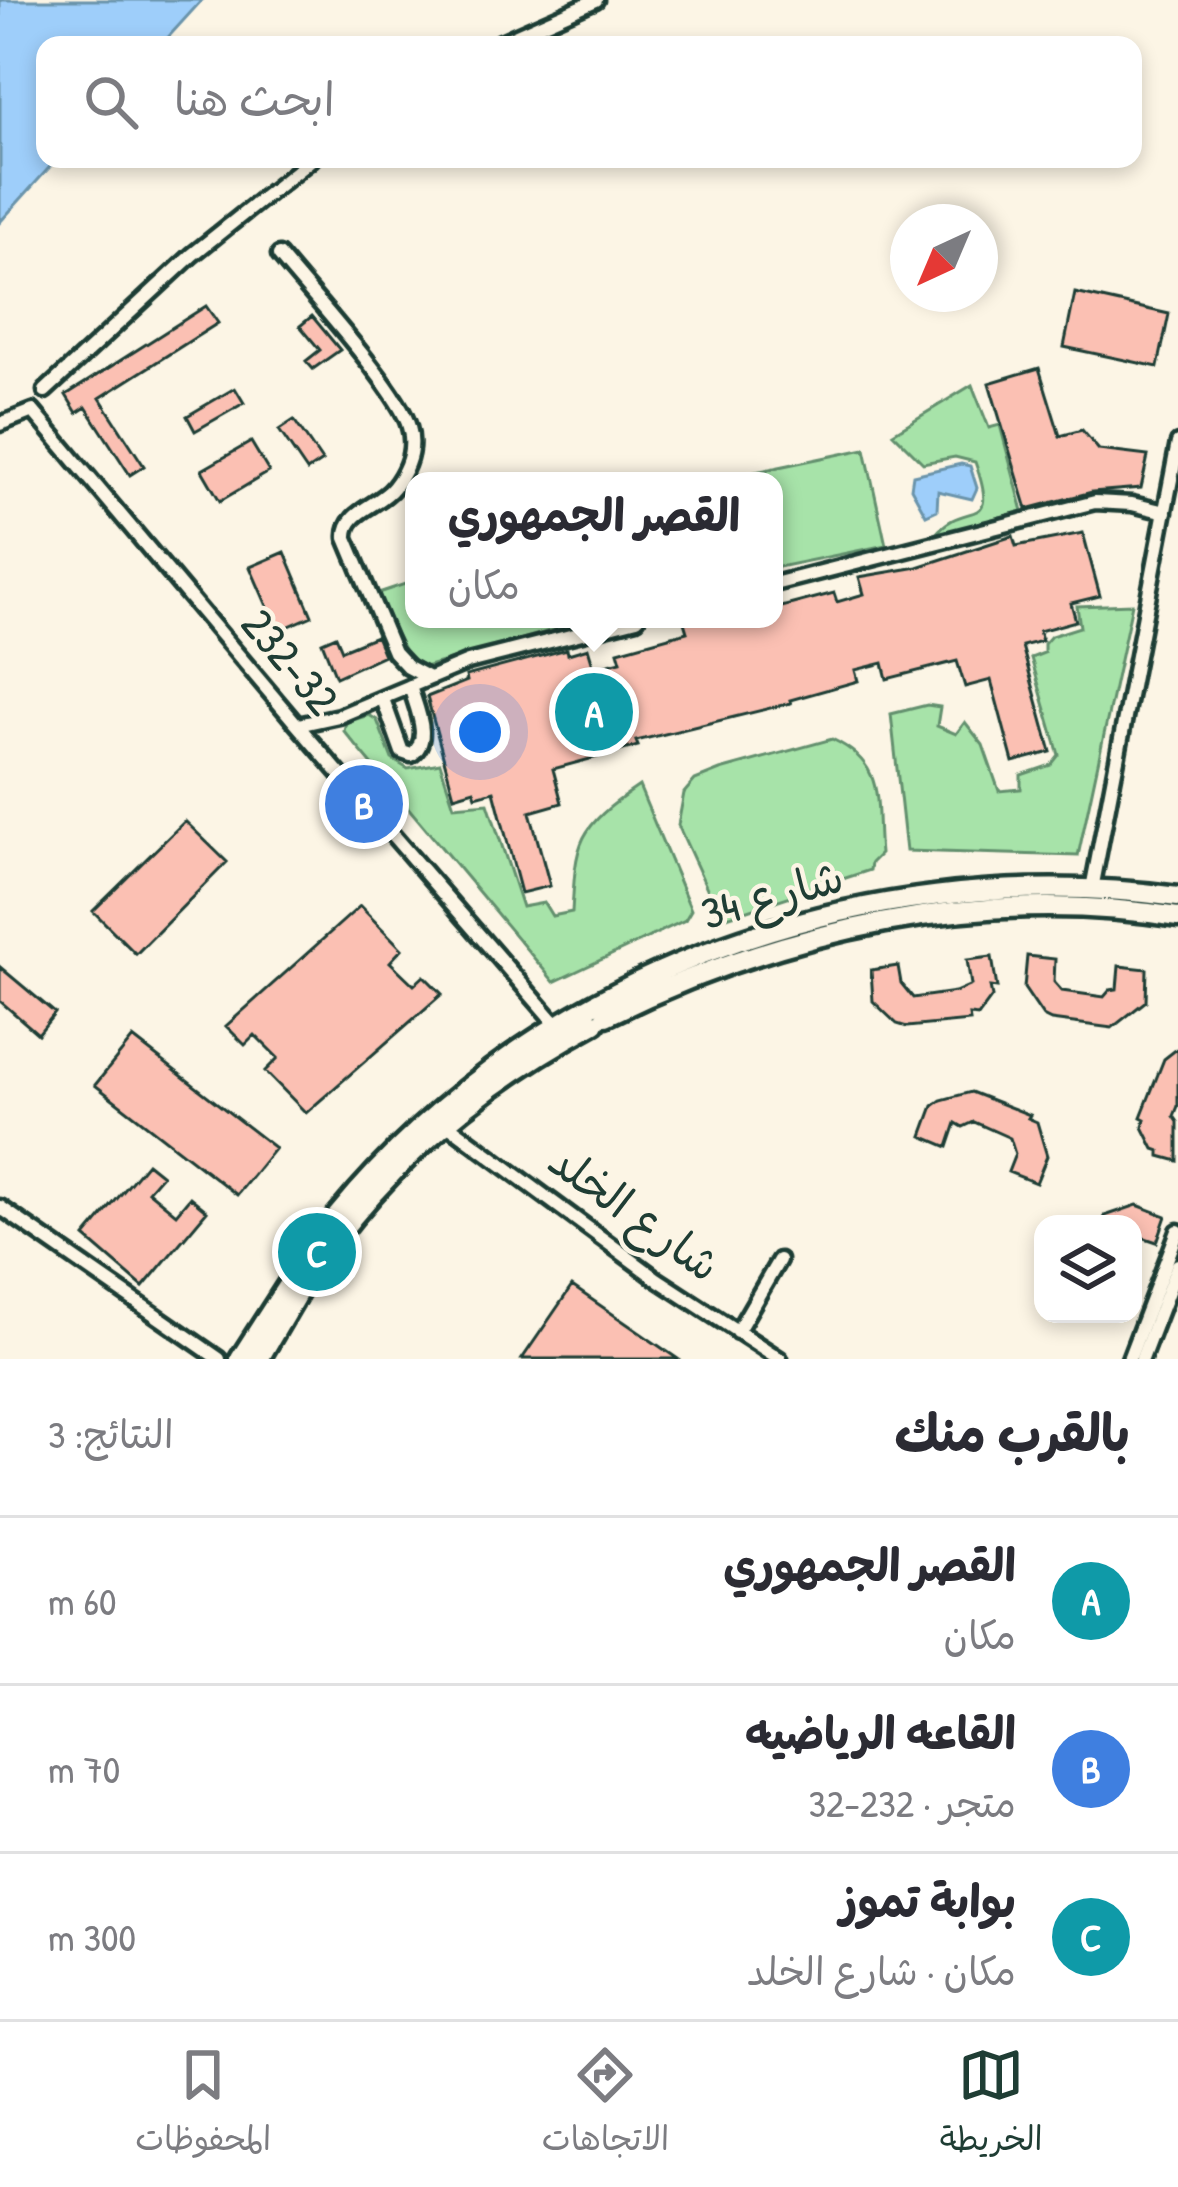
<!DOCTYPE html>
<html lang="ar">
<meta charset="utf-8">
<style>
:root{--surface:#fff;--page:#f2f2f3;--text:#2b2b33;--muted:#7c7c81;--line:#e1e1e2;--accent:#1f3d34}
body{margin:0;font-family:"Patrick Hand","Playpen Sans Arabic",sans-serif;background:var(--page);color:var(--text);direction:rtl}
.controls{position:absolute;right:36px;bottom:36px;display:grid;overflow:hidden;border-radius:24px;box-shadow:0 6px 18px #0003}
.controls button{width:108px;height:108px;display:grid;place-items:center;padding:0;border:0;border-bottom:3px solid var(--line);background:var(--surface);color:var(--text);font:60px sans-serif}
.compass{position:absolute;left:890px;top:204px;width:108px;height:108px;border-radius:50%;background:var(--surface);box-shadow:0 6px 18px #0003;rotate:224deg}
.you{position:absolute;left:480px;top:732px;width:42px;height:42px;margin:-30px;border:9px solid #fff;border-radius:50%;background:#1a73e8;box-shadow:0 0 0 18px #1a73e833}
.badge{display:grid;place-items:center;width:78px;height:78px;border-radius:50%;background:var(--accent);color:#fff;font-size:39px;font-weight:700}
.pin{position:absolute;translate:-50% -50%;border:6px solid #fff;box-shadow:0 3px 12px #0006}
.popup{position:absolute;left:405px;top:472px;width:378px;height:156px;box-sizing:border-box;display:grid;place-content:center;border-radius:24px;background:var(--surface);filter:drop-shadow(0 3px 9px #0005);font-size:39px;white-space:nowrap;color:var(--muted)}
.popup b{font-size:45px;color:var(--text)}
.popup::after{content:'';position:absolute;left:50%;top:100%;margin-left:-24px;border:24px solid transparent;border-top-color:var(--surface)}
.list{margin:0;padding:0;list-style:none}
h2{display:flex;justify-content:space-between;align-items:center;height:156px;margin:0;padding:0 48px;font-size:51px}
h2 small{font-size:39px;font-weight:400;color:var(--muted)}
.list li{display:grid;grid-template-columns:78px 1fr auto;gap:36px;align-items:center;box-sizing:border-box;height:168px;padding:0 48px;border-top:3px solid var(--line)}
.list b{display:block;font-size:45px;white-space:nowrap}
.list p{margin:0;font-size:39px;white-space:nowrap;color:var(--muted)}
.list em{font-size:39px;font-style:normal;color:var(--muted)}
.icon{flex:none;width:66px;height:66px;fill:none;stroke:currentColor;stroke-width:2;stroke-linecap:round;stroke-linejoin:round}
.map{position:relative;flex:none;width:1178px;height:1359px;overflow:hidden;direction:ltr}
.search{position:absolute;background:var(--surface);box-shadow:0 6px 18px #0003;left:36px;right:36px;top:36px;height:132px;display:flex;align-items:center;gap:30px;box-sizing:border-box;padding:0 42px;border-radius:24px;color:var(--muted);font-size:45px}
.sheet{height:660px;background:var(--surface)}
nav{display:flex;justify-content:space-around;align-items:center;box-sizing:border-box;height:168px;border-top:3px solid var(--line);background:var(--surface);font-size:33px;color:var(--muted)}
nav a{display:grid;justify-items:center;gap:6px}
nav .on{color:var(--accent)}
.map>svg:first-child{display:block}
</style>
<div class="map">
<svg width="1178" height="1359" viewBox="0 0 1178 1359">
<rect width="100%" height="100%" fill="#fcf5e5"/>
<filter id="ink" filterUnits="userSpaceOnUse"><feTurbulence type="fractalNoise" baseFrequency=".00833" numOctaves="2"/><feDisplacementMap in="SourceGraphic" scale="24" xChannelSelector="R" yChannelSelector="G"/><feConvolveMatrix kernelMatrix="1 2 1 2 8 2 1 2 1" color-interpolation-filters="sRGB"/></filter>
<g filter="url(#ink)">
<!-- green -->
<path fill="#a7e3a9" stroke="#63906e" stroke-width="3" d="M972 385 989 428 1000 425 1023 511 935 535C964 497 1001 535 975 462L955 457 923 463 893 433Z
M865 449 886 545 774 568V481L717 480Z
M414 581V619H591L425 667 407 655 375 594Z
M1132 604 1078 856 906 851 891 714 927 705 940 707 937 726 956 734 965 722 983 745 999 791 1021 789V775L1051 765 1059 755 1031 658 1044 653V644L1051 636 1080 627 1077 606Z
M369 715 377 720 392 759 408 769 440 763 454 806 488 803 522 907 544 903 552 916 572 912C576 840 577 828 639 786L691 910 685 920 554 982 344 731 346 722Z
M832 739C887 765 875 801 880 854L871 863 870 870 721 919 678 825 684 793 695 780 720 770Z"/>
<!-- water -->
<path fill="#9ecefa" stroke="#6b94ab" stroke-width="3" d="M0 0H202L161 45H45V159H57L0 222Z
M961 464 970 466 977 488 972 499 938 491 937 510 926 515 911 488 913 475Z"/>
<!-- building -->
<path fill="#fbc0b3" stroke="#1f3d34" stroke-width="3" d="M1075 293 1169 314 1158 367 1064 347Z
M206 306 218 323 100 398 144 466 130 475 86 407 77 413 66 395Z
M312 316 340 350 313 369 306 361 320 350 300 326Z
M1039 368 1060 436 1082 430 1099 450 1148 456 1141 488 1092 492 1027 509 989 383Z
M235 388 244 403 195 431 187 416Z
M294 420 322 461 307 471 279 430Z
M251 442 269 472 220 501 202 470Z
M1083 533 1100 596 1071 603 1076 621 1039 631 1042 641 1022 646 1051 752 1013 762 991 680 965 687 957 661 887 679 883 663 855 670 858 681 790 700 791 703 636 741 638 746 553 769 562 803 530 812 550 886 521 893 494 791 476 796 474 790 454 796 427 697 467 681 466 676 567 649 568 654 588 648 594 668 621 661 618 651 687 632 683 619H774V609L834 593 837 602 864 594 859 577 918 567 1013 536 1016 546Z
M285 552 312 616 278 631 250 567Z
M336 636 342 650 376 636 384 655 336 677 322 642Z
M185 821 227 862 136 954 93 911Z
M360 906 402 949 390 962 414 985 424 976 442 994 306 1113 265 1071 278 1058 255 1035 245 1045 226 1026Z
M1027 956 1055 959 1054 982 1062 991 1104 997 1110 990 1117 989 1119 966 1147 969 1146 1001 1112 1028 1051 1020 1043 1016 1024 988Z
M992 957 997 988 990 987 992 997 978 1016 969 1015 970 1021 907 1027 897 1024 873 1001 871 970 898 966 901 983 913 998 955 992 971 985 967 960Z
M0 967 55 1013 38 1034 0 1001Z
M133 1038 275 1148 237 1195 95 1085Z
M1178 1048V1106L1174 1116 1178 1122V1161L1160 1156V1151L1154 1149 1143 1127 1145 1119 1141 1117 1164 1059Z
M971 1092 1030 1115 1028 1118 1037 1122 1047 1156 1036 1183 1008 1172 1015 1154 1010 1138 974 1122 963 1127 956 1123 948 1147 922 1136 933 1106 941 1100Z
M147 1163 162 1175 148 1191 176 1214 190 1197 207 1211 143 1287 85 1237Z
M1137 1205 1166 1216 1157 1242 1133 1234V1224H1103L1105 1216Z
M572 1286 678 1359H522Z"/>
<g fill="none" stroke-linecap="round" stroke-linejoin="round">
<defs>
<path id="street" d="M494 45 596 0
M279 255C307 290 400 391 409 427 416 450 407 470 394 487 380 506 344 511 346 538L394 652 408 667 427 677
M45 391 192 255 312 159
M0 424 33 411 293 720 563 1032
M774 584 1095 502 1132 504 1165 512
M383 699 402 752 411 755C433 740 416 708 410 686
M298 725 339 716 468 662 637 619
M1092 889 1178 443
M443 1121 657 1279 780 1359
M0 1207 219 1359
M737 1332 779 1260
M1129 1359 1178 1231
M1142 1359 1178 1265"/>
<path id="secondary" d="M606 1016C784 929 980 886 1178 917
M319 1239C517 978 857 854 1178 897
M334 1241C403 1149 494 1077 595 1023
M240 1359 305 1258
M259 1359 314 1265"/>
</defs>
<!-- street casing -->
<use href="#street" stroke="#1f3d34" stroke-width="21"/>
<!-- secondary casing -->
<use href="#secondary" stroke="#1f3d34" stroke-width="27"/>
<!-- street -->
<use href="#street" stroke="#fcf5e5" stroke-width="12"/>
<!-- secondary -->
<use href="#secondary" stroke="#fcf5e5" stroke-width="18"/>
</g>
</g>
<g text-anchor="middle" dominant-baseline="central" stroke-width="9" stroke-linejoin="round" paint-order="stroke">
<!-- street labels -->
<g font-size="45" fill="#1f3d34" stroke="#fcf5e5">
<text transform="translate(291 661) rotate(50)">232-32</text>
<text transform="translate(772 894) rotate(-16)">شارع 34</text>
<text transform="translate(635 1212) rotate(36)">شارع الخلد</text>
</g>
</g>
</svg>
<div class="controls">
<button><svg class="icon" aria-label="layers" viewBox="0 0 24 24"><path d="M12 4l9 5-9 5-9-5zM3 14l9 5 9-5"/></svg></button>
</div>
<svg class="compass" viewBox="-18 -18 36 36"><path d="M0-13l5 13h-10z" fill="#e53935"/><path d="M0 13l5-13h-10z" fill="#7c7c81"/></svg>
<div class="you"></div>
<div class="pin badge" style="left:594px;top:712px;background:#0f9aa8">A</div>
<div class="popup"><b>القصر الجمهوري</b>مكان</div>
<div class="pin badge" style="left:364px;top:804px;background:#3f7fe0">B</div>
<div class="pin badge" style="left:317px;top:1252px;background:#0f9aa8">C</div>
<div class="search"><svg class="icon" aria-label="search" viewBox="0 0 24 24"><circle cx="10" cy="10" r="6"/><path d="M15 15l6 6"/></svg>ابحث هنا</div>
</div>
<section class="sheet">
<h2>بالقرب منك<small>النتائج: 3</small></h2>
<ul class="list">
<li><span class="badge" style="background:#0f9aa8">A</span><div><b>القصر الجمهوري</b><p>مكان</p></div><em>60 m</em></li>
<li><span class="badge" style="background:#3f7fe0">B</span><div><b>القاعه الرياضيه</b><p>متجر · 232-32</p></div><em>70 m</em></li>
<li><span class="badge" style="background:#0f9aa8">C</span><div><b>بوابة تموز</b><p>مكان · شارع الخلد</p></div><em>300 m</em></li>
</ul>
</section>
<nav>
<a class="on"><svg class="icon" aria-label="map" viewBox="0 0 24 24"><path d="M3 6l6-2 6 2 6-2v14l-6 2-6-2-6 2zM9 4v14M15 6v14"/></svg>الخريطة</a>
<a><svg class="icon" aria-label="directions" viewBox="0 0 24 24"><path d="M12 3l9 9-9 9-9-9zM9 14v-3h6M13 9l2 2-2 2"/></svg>الاتجاهات</a>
<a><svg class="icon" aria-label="saved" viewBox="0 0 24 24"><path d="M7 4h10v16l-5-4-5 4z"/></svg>المحفوظات</a>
</nav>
